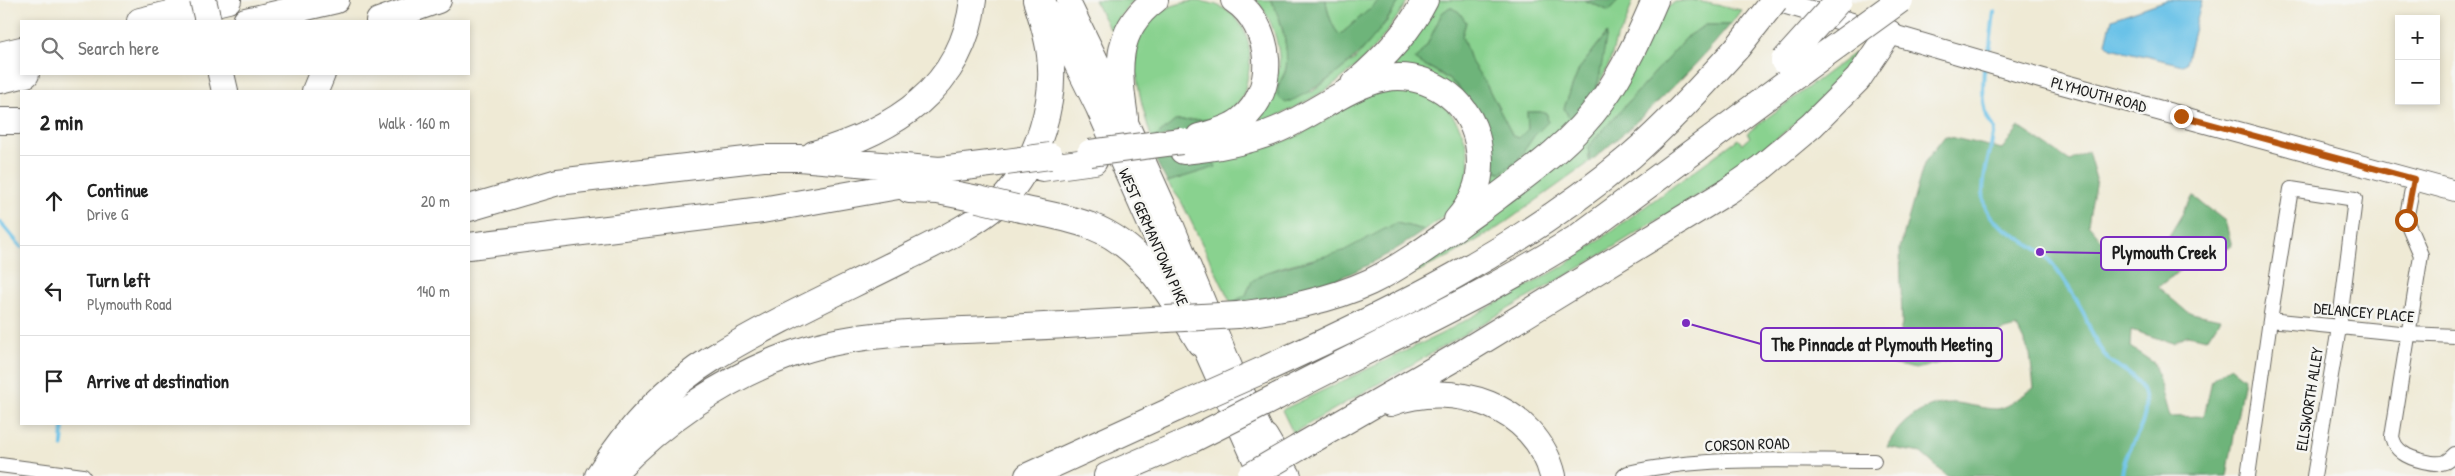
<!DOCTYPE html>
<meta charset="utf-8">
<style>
:root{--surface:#fff;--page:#f2f2f2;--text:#222;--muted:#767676;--line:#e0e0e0}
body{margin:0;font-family:"Patrick Hand",sans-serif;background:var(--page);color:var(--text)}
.controls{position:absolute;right:15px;top:15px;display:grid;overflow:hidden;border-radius:0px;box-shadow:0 2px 8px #0003}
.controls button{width:45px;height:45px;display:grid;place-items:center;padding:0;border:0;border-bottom:1px solid var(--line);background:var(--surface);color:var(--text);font:25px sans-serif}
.stop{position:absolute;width:15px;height:15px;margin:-11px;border:4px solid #b45309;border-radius:50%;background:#fff}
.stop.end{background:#b45309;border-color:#fff;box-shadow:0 1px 5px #0008}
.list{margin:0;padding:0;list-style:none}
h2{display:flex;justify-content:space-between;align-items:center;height:65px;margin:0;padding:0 20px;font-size:21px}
h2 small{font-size:16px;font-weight:400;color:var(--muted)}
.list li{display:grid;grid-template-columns:32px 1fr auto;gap:15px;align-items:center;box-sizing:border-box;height:90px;padding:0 20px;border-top:1px solid var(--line)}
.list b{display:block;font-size:19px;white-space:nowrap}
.list p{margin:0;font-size:16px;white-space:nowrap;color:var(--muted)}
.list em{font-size:16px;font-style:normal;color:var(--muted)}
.icon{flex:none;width:28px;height:28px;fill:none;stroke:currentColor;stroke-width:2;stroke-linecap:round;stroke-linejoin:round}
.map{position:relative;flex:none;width:2455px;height:476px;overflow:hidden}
.search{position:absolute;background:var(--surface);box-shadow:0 2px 8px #0003;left:20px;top:20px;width:450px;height:55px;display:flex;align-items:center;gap:12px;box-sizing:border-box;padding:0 18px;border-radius:0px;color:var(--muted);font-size:19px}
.panel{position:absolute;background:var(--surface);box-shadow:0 2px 8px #0003;left:20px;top:90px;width:450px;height:335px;border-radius:0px}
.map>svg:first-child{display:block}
</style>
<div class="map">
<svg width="2455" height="476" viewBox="0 0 2455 476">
<rect width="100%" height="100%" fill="#f6f6f2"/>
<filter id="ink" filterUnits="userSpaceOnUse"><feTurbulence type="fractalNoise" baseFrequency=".02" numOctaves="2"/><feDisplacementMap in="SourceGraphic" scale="10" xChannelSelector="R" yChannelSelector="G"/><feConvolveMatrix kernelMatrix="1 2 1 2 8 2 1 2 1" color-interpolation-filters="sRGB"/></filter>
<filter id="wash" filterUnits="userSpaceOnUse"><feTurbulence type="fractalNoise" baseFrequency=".0096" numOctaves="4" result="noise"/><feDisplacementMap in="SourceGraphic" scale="20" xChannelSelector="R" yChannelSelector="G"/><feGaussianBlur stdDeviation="1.12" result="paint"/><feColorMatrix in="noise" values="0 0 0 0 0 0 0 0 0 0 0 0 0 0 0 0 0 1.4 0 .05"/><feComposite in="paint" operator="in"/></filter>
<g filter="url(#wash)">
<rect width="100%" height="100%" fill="#efead5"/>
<!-- green -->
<path fill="#89d28f" stroke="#527756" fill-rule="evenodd" d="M1094 0H1134L1119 18 1112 30 1109 28Z
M1255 0H1270C1280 13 1290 53 1286 69 1284 75 1280 81 1277 87L1312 92 1355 59 1387 21 1400 0H1408C1365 73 1321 99 1244 130 1252 118 1275 84 1278 72 1283 52 1271 13 1255 0Z
M1326 0H1380L1340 35C1332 28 1327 11 1326 0Z
M1436 0H1584L1609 11 1619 0H1633L1624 28 1616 38 1610 62 1595 93 1600 74 1606 34 1579 69 1564 108 1571 122 1548 145 1490 188 1485 183C1493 140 1475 95 1433 77 1421 71 1405 70 1392 68L1411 42ZM1450 7 1459 12 1466 22 1462 36 1470 60 1486 84 1513 136 1519 138 1528 129 1527 112H1541L1547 115 1548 122 1534 136 1517 161 1502 172H1498C1490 163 1490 147 1486 136 1473 92 1453 80 1415 60L1427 45 1442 13Z
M1692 0 1741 10 1730 25H1706L1689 35 1593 141 1588 155 1590 162 1499 227 1452 255 1394 283 1536 178 1662 12 1675 2Z
M1196 1C1236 3 1254 33 1249 70 1247 78 1246 90 1242 97 1237 105 1227 112 1220 119L1175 121 1152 140C1135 83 1113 9 1196 1Z
M1854 53V63L1851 70 1796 123 1732 174 1581 267 1293 433 1282 410 1441 334 1562 267 1738 139 1742 144 1750 137 1747 133Z
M1386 88C1396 89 1407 89 1417 91 1460 103 1483 160 1459 199 1450 212 1438 221 1425 230L1396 223C1380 233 1363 243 1345 251 1318 262 1254 263 1246 295L1231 303 1181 201 1167 182 1215 167 1213 161C1244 155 1276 147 1304 132 1332 118 1357 98 1386 88Z"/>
<!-- forest -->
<path fill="#6eb47a" stroke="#45684b" d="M1270 0H1326C1327 11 1332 28 1340 35L1380 0H1400C1372 46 1335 82 1286 103L1278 97C1276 82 1284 80 1286 68 1289 50 1281 13 1270 0Z
M1584 0H1619L1609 11Z
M1450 7 1459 12 1466 22 1462 36 1470 60 1486 84 1513 136 1519 138 1528 129 1527 112H1541L1547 114 1548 122 1534 136 1517 161 1502 172H1498L1493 166 1492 159 1459 87 1440 73 1415 60 1427 45 1442 13Z
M1706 25H1730C1688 76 1640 120 1590 162L1588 147 1593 141 1689 35Z
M1607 33 1600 74 1595 93 1571 122 1564 108 1579 69Z
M1220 119 1205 127 1152 140 1175 121Z
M2019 127 2070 161 2088 151 2096 179 2088 224 2118 259 2127 237 2163 246 2193 196 2225 221 2232 246 2199 256 2158 287 2187 312 2220 319 2207 339 2187 335 2173 343 2131 330 2130 347 2154 363 2169 417 2204 416 2212 380 2230 367 2244 378 2227 476H1947L1921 453 1887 447C1898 422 1927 401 1955 403 1969 404 1983 409 1997 409 2005 409 2026 393 2034 388L2030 354 2017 327 1961 342 1952 360 1916 369 1892 364 1902 324 1900 248 1924 163 1945 136 2002 149Z
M1171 157 1178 161H1213L1216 167 1167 182 1155 159Z
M1396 223 1425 230C1384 259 1340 282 1292 294 1272 299 1251 300 1231 303L1246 295 1252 281 1264 273 1343 251Z"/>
<!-- water -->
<path fill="#6bc2e8" stroke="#446f82" d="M2167 0H2202L2186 63 2183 65 2111 48 2106 43 2112 19Z"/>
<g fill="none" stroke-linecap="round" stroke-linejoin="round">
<!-- stream -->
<path stroke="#6bc2e8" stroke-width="4" d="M1986 56 1990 46 1994 12
M1984 67C1983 84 1982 100 1987 116 1988 121 1994 125 1994 130 1994 132 1992 138 1992 141 1988 165 1973 200 1994 220 2012 237 2039 245 2054 266 2064 280 2074 295 2082 310 2089 325 2094 342 2104 354 2120 374 2142 371 2145 402 2148 430 2123 448 2122 476
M0 222 21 247
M62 446 63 424"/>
</g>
</g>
<g filter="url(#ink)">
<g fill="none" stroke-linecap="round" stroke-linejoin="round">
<defs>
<path id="minor" d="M2414 179 2406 220 2421 255 2392 437C2394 444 2396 448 2403 453 2411 459 2436 466 2445 462 2449 460 2452 457 2455 454
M2270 320 2291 189 2355 199 2339 328 2314 476
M0 465 83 476
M1624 476 1628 473C1708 455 1792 461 1874 461
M2248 476 2270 320 2409 334 2455 336"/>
<path id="secondary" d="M1773 0 2040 78 2455 191"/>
<path id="primary" d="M1068 0 1125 118 1166 209 1232 369 1272 452
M1045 3 1097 108 1261 476"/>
<path id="motorway" d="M140 21 228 0
M246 21 336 0
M379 21 438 0
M0 55 21 50
M221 74 225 91
M0 80 26 74
M1354 84C1381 61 1409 32 1425 0
M315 91 322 74
M1125 118C1118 71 1113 31 1155 0
M0 121H21
M1199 137C1213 133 1230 129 1241 120 1279 90 1272 25 1234 0
M1183 151C1215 148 1249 142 1279 129 1336 105 1386 48 1449 95 1466 108 1477 129 1479 150 1483 177 1475 200 1457 220
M814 154C893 131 963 89 973 0
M1042 168 1094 161
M909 190 938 191 978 199
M469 208 558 182 763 158H799L940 170 1006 162
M1016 208C1041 213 1067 217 1091 226 1144 246 1172 298 1200 343
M469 246 762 210 932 180
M1238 315C1283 309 1329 301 1370 282 1409 263 1443 236 1478 211 1522 178 1570 146 1602 101 1625 69 1640 35 1655 0
M1263 370C1393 311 1521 249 1631 156 1669 123 1703 85 1737 48
M1276 397C1377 344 1481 298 1578 237L1802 71
M1390 403C1453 379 1536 406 1553 476
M1265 437 1288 476
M1300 447 1456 357 1728 191 1761 168 1812 125 1858 79 1889 33
M614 472C662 422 723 379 789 355 851 332 922 332 988 329 1047 326 1106 323 1166 319
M598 476C627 430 666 387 713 358 775 320 843 290 908 257 936 243 986 219 1007 195 1038 159 1056 102 1050 55 1048 36 1042 18 1036 0
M1028 476 1177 408
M1107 476 1193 439"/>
</defs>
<!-- minor casing -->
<use href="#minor" stroke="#66645d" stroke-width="16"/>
<!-- secondary casing -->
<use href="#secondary" stroke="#66645d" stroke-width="22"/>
<!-- primary casing -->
<use href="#primary" stroke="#66645d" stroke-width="24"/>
<!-- motorway casing -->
<use href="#motorway" stroke="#66645d" stroke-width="28"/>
<!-- minor -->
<use href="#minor" stroke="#fff" stroke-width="14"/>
<!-- secondary -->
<use href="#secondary" stroke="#fff" stroke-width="20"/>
<!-- primary -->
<use href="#primary" stroke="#fff" stroke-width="22"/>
<!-- motorway -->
<use href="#motorway" stroke="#fff" stroke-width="26"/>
<defs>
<path id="motorway-bridge" d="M203 0 208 21
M1737 48 1775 0
M1784 61 1839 0
M1802 71 1900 0
M1090 153 1181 141
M1006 162 1050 156
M978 199 1016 208
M1166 319 1238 315
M1177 408 1263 370
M1193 439 1276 397
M1250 476 1300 447"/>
</defs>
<!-- motorway-bridge casing -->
<use href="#motorway-bridge" stroke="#66645d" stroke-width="28" stroke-linecap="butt"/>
<!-- motorway-bridge -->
<use href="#motorway-bridge" stroke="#fff" stroke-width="26"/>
</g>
</g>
<g fill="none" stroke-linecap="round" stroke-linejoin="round" filter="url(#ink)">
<!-- route -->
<path stroke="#b45309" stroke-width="6" d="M2181 116 2414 179 2406 220"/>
</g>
<g text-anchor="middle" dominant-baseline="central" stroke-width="5" stroke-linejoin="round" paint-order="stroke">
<!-- street labels -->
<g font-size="16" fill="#1c1c1c" stroke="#f6f6f2">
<text transform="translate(2099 94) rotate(15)">PLYMOUTH ROAD</text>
<text transform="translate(1154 237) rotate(66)">WEST GERMANTOWN PIKE</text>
<text transform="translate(2364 312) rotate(5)">DELANCEY PLACE</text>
<text transform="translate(2309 399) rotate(-81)">ELLSWORTH ALLEY</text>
<text transform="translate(1747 444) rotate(-2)">CORSON ROAD</text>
</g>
</g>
<!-- callouts -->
<path fill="none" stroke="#7b2cbf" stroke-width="2" d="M2040 252L2101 253M1686 323L1761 344"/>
<g fill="#7b2cbf" stroke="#f6f6f2" stroke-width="2">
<circle cx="2040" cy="252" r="5"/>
<circle cx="1686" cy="323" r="5"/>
</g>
<g fill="#f6f6f2" stroke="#7b2cbf" stroke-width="2">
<rect x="2101" y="237" width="125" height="33" rx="5"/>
<rect x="1761" y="328" width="241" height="33" rx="5"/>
</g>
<g font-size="18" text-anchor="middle" font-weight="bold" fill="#1c1c1c">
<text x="2164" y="259">Plymouth Creek</text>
<text x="1882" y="351">The Pinnacle at Plymouth Meeting</text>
</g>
</svg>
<div class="controls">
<button>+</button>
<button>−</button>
</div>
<div class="stop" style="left:2406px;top:220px"></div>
<div class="stop end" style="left:2181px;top:116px"></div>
<div class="search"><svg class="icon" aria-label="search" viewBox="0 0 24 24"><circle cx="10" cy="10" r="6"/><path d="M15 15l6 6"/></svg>Search here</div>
<section class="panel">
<h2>2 min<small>Walk · 160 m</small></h2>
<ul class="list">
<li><svg class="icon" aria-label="ahead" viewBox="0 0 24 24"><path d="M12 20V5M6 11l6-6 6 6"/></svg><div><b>Continue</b><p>Drive G</p></div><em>20 m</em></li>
<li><svg class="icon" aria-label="left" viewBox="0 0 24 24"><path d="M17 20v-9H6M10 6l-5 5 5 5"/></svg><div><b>Turn left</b><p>Plymouth Road</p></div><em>140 m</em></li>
<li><svg class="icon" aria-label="arrive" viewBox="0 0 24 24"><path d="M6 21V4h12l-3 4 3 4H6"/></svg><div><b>Arrive at destination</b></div></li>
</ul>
</section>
</div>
